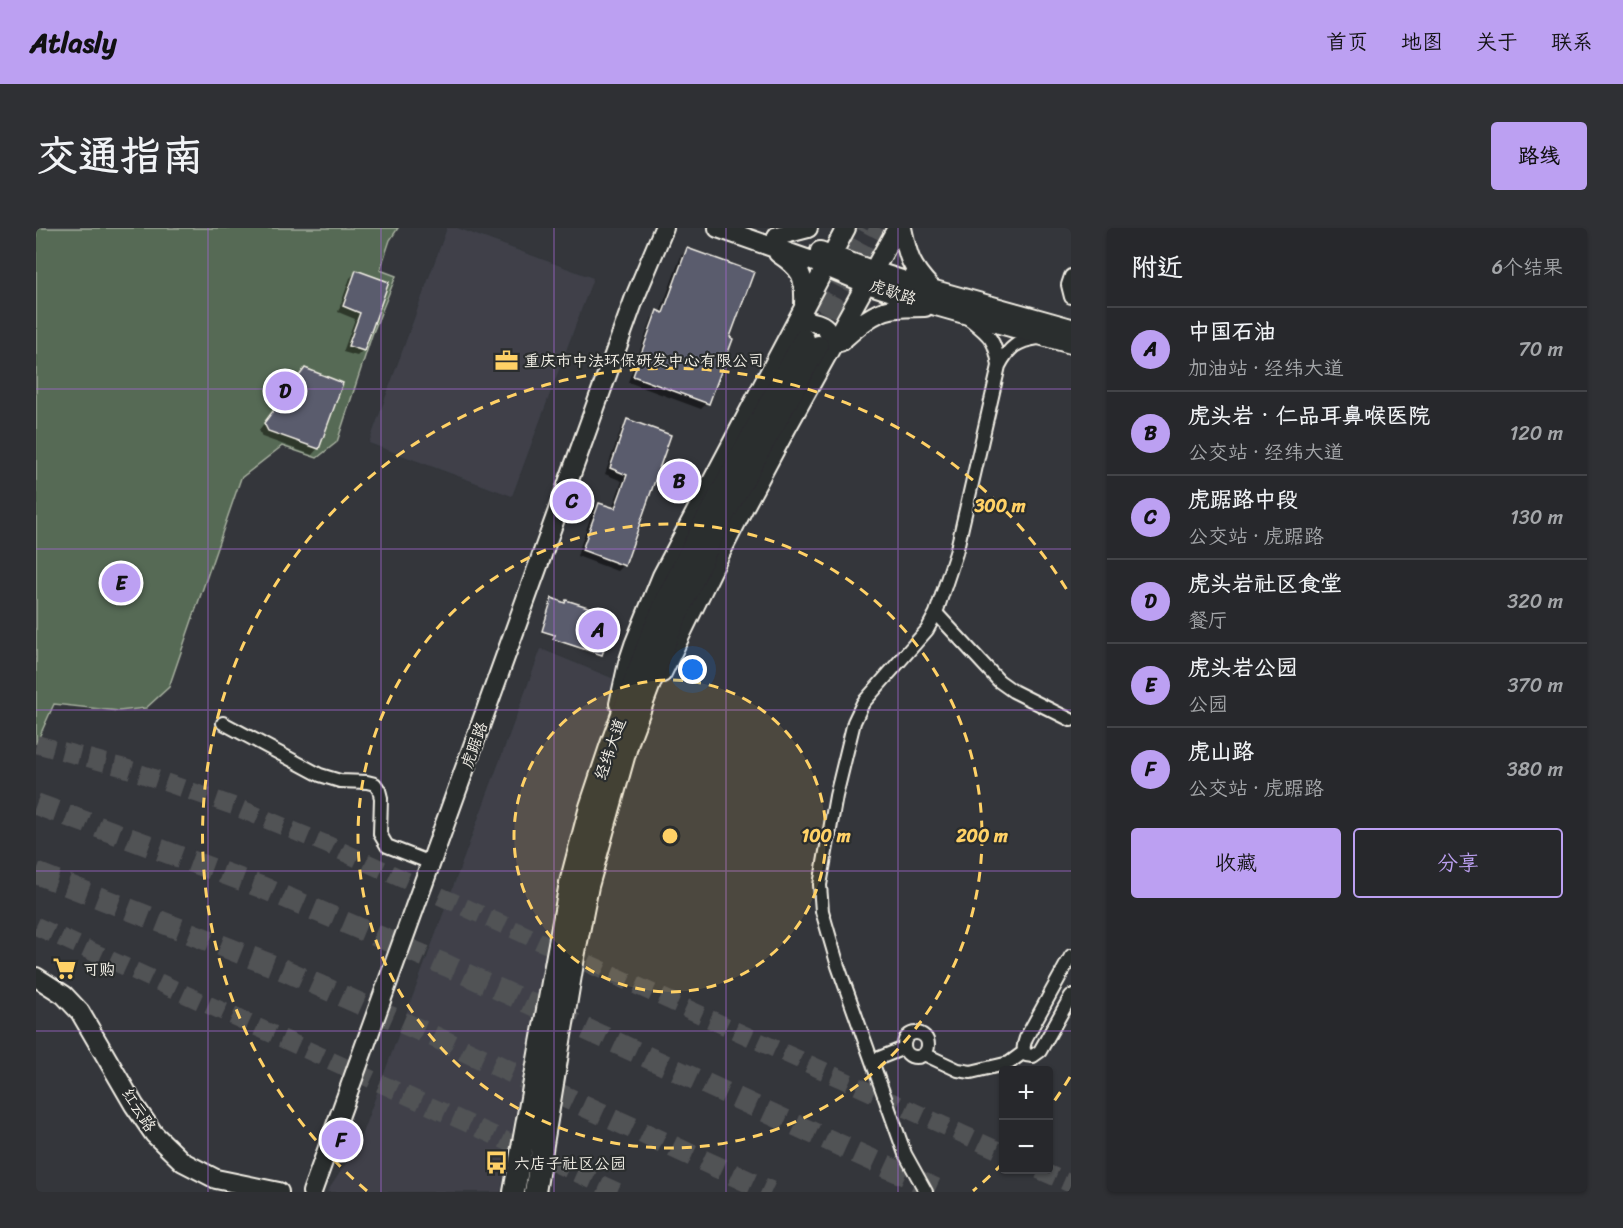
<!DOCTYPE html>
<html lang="zh">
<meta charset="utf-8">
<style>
:root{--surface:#27282c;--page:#2f3034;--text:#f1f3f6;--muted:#a4a6a9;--line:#434448;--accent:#bca0f2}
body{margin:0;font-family:Sriracha,"LXGW WenKai TC",sans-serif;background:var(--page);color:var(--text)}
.controls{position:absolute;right:18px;bottom:18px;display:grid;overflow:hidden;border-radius:6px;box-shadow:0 2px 4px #0004}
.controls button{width:54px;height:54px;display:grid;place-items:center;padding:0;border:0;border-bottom:2px solid var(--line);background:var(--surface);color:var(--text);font:30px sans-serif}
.you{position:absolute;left:657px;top:442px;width:21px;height:21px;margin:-15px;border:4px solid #fff;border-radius:50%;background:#1a73e8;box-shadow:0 0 0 9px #1a73e833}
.badge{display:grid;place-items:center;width:39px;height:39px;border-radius:50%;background:var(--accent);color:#111;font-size:20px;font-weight:700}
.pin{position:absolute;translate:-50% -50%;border:3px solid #fff;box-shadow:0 2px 6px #0006}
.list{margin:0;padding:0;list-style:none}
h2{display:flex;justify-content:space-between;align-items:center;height:78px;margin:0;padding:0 24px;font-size:26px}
h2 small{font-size:20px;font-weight:400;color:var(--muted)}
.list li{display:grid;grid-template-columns:39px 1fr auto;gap:18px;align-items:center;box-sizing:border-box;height:84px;padding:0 24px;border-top:2px solid var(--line)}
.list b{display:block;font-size:22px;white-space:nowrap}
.list p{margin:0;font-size:20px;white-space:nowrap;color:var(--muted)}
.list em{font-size:20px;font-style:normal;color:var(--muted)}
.actions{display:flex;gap:12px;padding:18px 24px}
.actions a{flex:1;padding:14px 0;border:2px solid var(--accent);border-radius:6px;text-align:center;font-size:21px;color:var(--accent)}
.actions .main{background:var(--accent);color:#111}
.map{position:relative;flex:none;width:1035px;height:964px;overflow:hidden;border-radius:6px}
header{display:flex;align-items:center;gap:36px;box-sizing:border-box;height:84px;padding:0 30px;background:var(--accent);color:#111}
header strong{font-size:28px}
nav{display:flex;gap:33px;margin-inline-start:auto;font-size:21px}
.intro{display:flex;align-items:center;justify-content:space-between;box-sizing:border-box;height:144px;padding:0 36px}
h1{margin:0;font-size:42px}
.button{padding:15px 27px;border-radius:6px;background:var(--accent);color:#111;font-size:21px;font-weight:700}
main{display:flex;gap:36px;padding:0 36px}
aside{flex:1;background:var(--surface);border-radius:6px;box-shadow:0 2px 4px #0004}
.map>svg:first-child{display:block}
</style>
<header>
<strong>Atlasly</strong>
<nav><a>首页</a><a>地图</a><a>关于</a><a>联系</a></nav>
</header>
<div class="intro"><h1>交通指南</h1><a class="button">路线</a></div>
<main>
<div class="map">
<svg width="1035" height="964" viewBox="0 0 1035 964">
<rect width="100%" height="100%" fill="#34363b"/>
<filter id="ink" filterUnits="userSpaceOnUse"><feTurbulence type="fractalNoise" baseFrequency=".0167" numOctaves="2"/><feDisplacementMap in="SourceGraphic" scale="12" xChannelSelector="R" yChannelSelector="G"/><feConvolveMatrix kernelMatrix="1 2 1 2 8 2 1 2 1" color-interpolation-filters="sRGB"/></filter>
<g filter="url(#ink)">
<!-- built -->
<path fill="#3f414a" d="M411 0H421L557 50 476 268 333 215Z
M505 421 583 453 523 654 465 964H291L321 919Z"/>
<!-- green -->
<path fill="#566a54" stroke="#a5ae9e" stroke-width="1.5" d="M0 0H362L354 12 344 42 360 48 336 107 301 214 281 230 246 218 205 250 133 459 110 480 83 483 18 476 0 516Z"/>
<!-- shadow -->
<path fill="#0007" d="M651 22 671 175 665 181 592 154 616 90 622 84 624 85 645 28Z
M320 44 351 55 327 122 321 128 307 124 319 91 302 84 314 50Z
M264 148 282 220 276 227 226 209 223 202Z
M592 193 634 208 587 337 581 343 541 328 557 282 563 276 576 281 586 253 569 246 586 199Z
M516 373 565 426 564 428 517 412 518 408 505 404Z"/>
<!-- building -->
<path fill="#5a5b6d" stroke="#f4f1e8" stroke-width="1.5" d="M651 20 718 44 694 109 697 111 673 176 597 148 621 82 627 85Z
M320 42 353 54 328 123 312 118 324 85 307 78Z
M269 140 307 155 283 221 232 203 228 195Z
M591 191 635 207 589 338 546 322 563 275 579 280 591 247 574 240Z
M516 370 529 375 530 372 580 388 566 427 517 411 519 407 506 403Z"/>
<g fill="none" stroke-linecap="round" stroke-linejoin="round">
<!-- secondary-tunnel -->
<path stroke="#515255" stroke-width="18" stroke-dasharray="18 9" stroke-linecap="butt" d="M0 516 89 540 200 579 292 617 968 925
M0 698 582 964
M1003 942 1035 956"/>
<!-- primary-tunnel -->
<path stroke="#515255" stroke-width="20" stroke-dasharray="20 10" stroke-linecap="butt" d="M769 109 827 0
M783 116 844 0"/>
<!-- highway-tunnel -->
<path stroke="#515255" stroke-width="22" stroke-dasharray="22 11" stroke-linecap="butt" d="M0 576 225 659 412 738 906 964
M0 645 248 742 399 809 735 964"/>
<defs>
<path id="street" d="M1035 48 1032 57 1035 69
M932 90C953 107 959 110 963 138 973 119 981 113 1002 110
M900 385 963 453 977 463 1035 492
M187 495 284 547 304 553 331 554 339 556 343 562 345 570 344 606 351 618 395 635
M1035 728 990 810C988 816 986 821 990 827L997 828 1004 823 1035 768
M868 817a12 12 0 1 1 24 0a12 12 0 1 1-24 0Z
M888 826 922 842 935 844 973 835 988 824
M836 833 868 820
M890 964 869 926 802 738 786 683 784 657 800 568 818 494 827 475 891 402 900 385 920 325 963 138"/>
<path id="secondary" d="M682 0 776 33 831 56 900 78 1035 116
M866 0C872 29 874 38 895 60
M741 8 772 0
M784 23 838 43 888 59 1035 100
M742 25C766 41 769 48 768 76
M757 102 770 93C791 95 797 103 792 124
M804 114C819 101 835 85 855 81 866 79 878 79 889 79
M626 445 686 322 708 279 751 199 861 0
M583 476 592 435 598 417 626 348 810 0
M0 749 28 767 44 784 98 877 118 906 147 934 180 951 243 964
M276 964 599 69 628 0"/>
<path id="primary" d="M478 964 534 655 554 579 574 519 615 407 630 372 667 297 768 111
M499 964 538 729 552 658 593 511 631 411 680 302 782 118"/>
</defs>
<!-- street casing -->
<use href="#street" stroke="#f4f1e8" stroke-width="16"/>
<!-- secondary casing -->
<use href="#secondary" stroke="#f4f1e8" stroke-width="22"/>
<!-- primary casing -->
<use href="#primary" stroke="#f4f1e8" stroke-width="24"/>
<!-- street -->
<use href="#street" stroke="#2a2d2e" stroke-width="12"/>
<!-- secondary -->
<use href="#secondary" stroke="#2a2d2e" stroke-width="18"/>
<!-- primary -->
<use href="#primary" stroke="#2a2d2e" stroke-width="20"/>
</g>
</g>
<!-- grid -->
<path fill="none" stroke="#9f67cb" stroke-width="1.5" stroke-opacity="0.55" d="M172 0V964M345 0V964M518 0V964M690 0V964M862 0V964M0 161H1035M0 321H1035M0 482H1035M0 643H1035M0 803H1035"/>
<!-- distance rings -->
<circle cx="634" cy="608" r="156" fill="#ffd166" fill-opacity=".12"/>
<g fill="none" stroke="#ffd166" stroke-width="3" stroke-dasharray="10 8">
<circle cx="634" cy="608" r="156"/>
<circle cx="634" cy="608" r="312"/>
<path d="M1034 849A467 467 0 0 1 1014 879M967 935A467 467 0 0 1 937 963M331 963A467 467 0 1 1 1034 367"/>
</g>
<!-- icons -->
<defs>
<symbol id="office-bare" viewBox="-9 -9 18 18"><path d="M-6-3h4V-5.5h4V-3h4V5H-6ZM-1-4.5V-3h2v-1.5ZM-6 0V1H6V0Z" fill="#ffd166" stroke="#2a2d2e" stroke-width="2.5" paint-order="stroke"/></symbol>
<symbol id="supermarket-bare" viewBox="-9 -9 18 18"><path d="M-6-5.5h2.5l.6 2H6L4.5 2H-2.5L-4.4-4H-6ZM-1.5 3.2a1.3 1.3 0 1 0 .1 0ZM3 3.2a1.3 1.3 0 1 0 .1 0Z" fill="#ffd166" stroke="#2a2d2e" stroke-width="2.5" paint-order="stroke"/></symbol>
<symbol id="bus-bare" viewBox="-9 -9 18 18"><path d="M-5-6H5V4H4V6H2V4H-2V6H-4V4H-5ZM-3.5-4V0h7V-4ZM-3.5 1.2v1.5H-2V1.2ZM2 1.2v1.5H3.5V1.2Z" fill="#ffd166" stroke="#2a2d2e" stroke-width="2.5" paint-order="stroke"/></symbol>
</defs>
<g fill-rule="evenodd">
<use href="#office-bare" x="454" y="116" width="33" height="33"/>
<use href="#supermarket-bare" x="12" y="724" width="33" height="33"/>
<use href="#bus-bare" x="444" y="918" width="33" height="33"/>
</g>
<g text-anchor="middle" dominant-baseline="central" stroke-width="4.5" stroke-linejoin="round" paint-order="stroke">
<!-- street labels -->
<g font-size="16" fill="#f4f1e8" stroke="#2a2d2e">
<text transform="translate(857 64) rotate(18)">虎歇路</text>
<text transform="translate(438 517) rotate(-70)">虎踞路</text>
<text transform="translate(574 521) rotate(-71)">经纬大道</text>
<text transform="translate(103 882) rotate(57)">红云路</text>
</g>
<!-- poi labels -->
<g font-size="16" fill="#f4f1e8" stroke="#2a2d2e" text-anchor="start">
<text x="488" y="132">重庆市中法环保研发中心有限公司</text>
<text x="47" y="741">可购</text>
<text x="478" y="935">六店子社区公园</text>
</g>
</g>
<circle cx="634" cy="608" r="9" fill="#ffd166" stroke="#2a2d2e" stroke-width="3"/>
<g font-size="18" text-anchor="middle" font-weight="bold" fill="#ffd166" stroke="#2a2d2e" stroke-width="4.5" stroke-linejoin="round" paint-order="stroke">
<text x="964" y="284">300 m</text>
<text x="790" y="614">100 m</text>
<text x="946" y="614">200 m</text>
</g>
</svg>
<div class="controls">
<button>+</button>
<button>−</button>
</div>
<div class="you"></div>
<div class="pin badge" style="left:562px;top:402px">A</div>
<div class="pin badge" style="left:643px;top:253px">B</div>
<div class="pin badge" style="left:536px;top:273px">C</div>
<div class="pin badge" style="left:249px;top:163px">D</div>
<div class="pin badge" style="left:85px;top:355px">E</div>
<div class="pin badge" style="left:305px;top:912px">F</div>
</div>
<aside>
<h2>附近<small>6个结果</small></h2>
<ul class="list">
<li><span class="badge">A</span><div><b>中国石油</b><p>加油站 · 经纬大道</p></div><em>70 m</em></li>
<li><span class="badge">B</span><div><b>虎头岩‧仁品耳鼻喉医院</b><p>公交站 · 经纬大道</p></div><em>120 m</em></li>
<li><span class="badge">C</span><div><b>虎踞路中段</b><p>公交站 · 虎踞路</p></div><em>130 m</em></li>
<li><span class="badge">D</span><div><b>虎头岩社区食堂</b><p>餐厅</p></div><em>320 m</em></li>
<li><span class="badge">E</span><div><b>虎头岩公园</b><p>公园</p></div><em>370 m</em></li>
<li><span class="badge">F</span><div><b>虎山路</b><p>公交站 · 虎踞路</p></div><em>380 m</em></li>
</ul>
<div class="actions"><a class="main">收藏</a><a>分享</a></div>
</aside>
</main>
